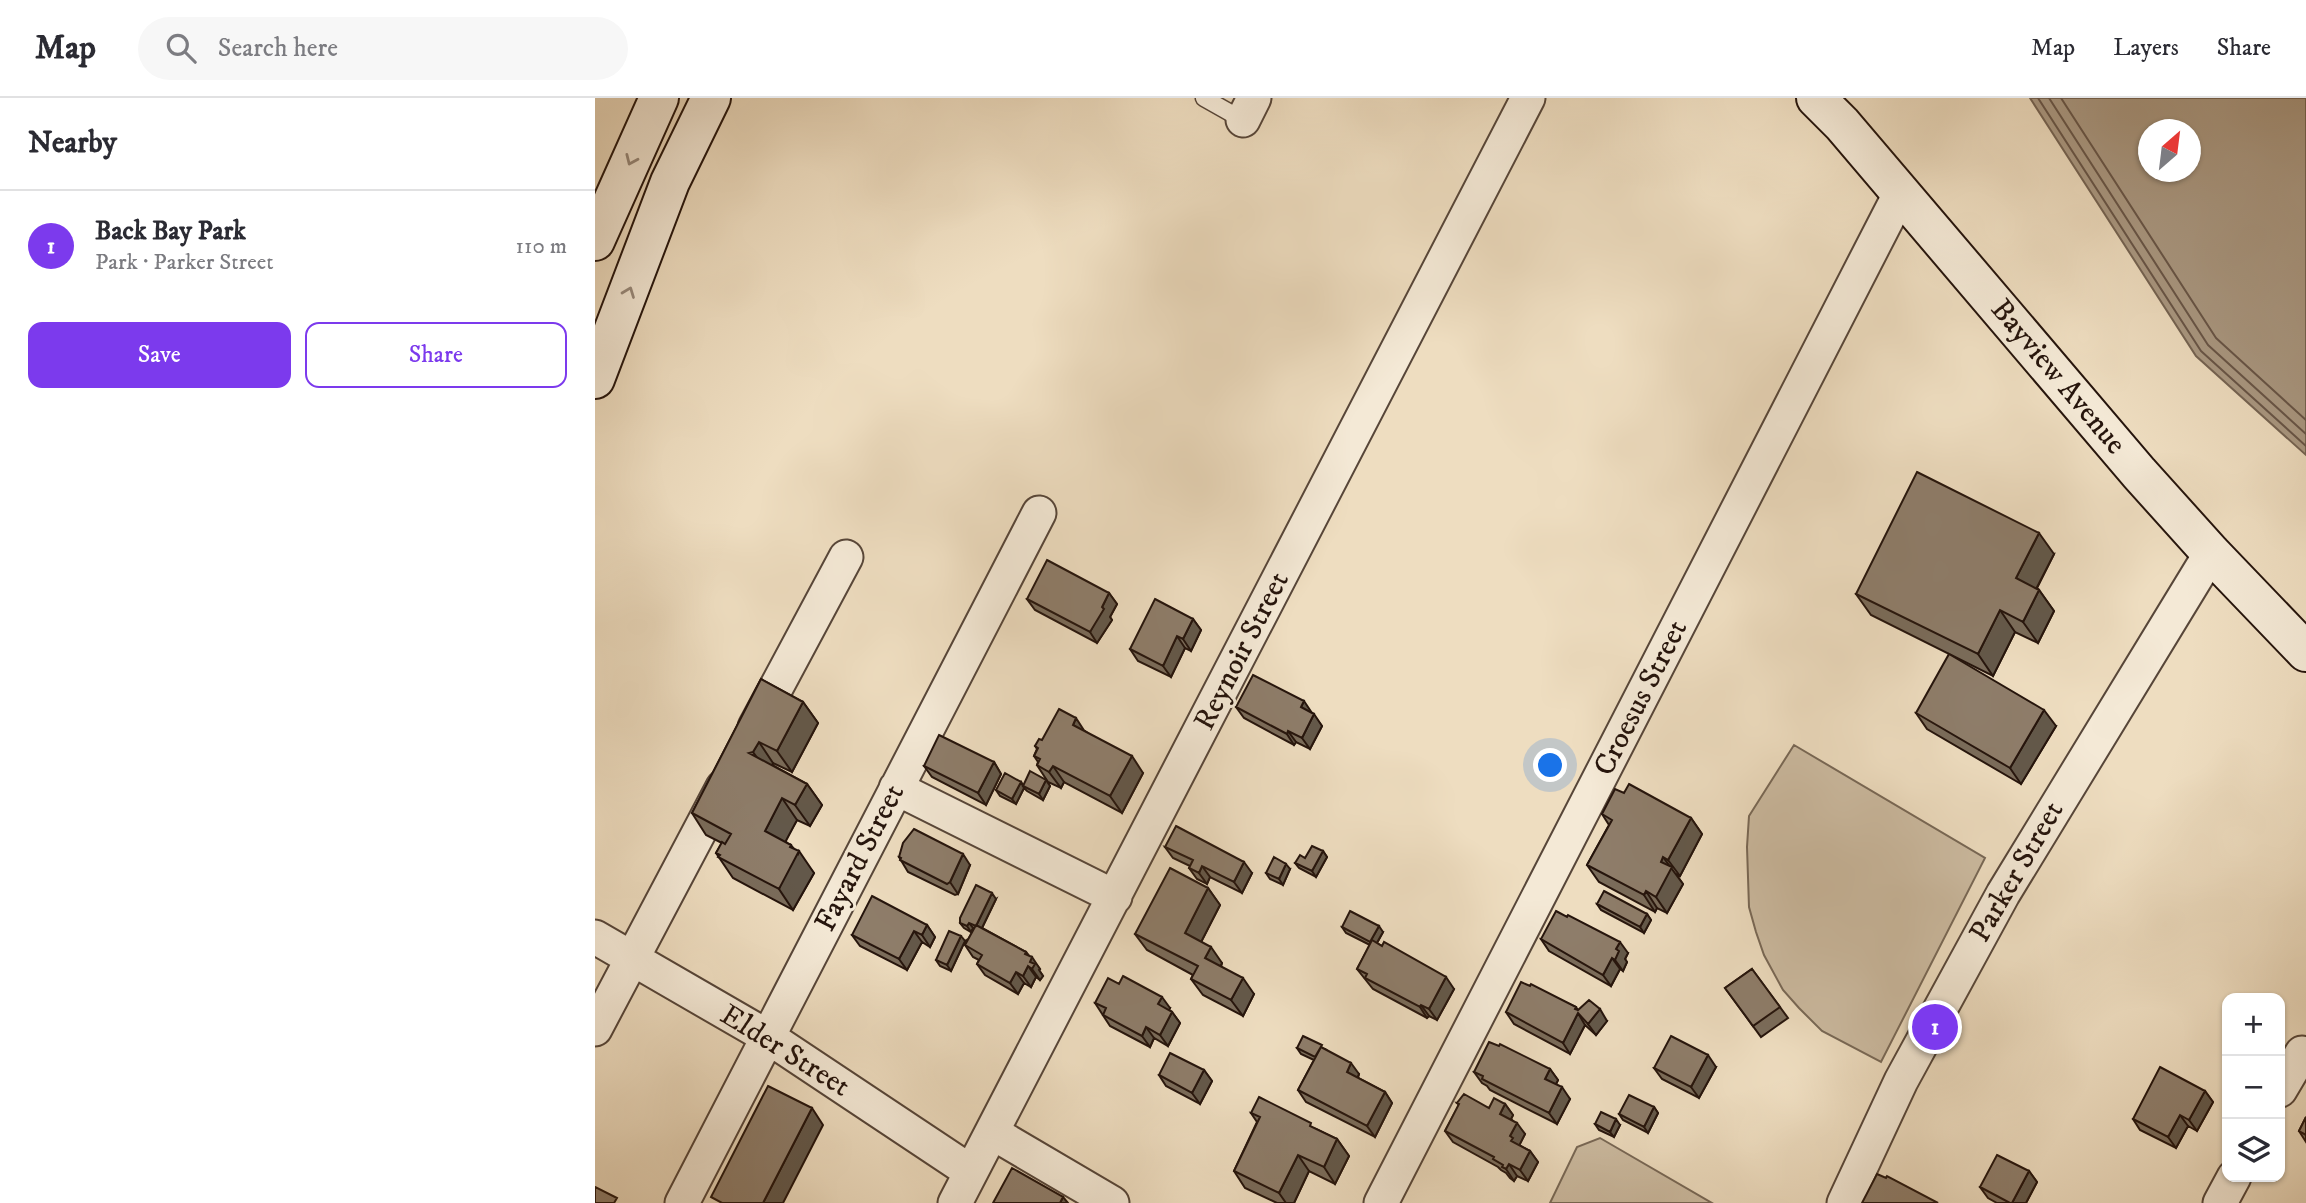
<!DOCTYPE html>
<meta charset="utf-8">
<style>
:root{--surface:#fff;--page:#f7f7f7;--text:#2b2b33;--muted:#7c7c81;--line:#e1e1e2;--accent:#7c3aed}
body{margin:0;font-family:"IM FELL DW Pica",serif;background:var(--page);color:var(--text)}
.controls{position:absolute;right:21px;bottom:21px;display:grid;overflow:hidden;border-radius:14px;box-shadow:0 2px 5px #0004}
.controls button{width:63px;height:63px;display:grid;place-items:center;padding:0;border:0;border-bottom:2px solid var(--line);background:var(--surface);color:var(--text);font:35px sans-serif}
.compass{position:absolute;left:1543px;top:21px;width:63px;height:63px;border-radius:50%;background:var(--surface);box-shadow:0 2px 5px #0004;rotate:28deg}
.you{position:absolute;left:956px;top:668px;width:24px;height:24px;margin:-18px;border:5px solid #fff;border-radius:50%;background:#1a73e8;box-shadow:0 0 0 10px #1a73e833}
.badge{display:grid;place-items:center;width:46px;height:46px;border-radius:50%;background:var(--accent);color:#fff;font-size:23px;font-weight:700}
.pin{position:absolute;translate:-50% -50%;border:4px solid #fff;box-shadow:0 2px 7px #0006}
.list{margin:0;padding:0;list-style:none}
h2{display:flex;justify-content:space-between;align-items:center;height:91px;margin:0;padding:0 28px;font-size:30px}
h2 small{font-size:23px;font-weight:400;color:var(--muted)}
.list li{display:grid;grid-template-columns:46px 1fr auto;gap:21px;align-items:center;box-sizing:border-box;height:112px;padding:0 28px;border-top:2px solid var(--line)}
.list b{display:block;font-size:26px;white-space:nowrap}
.list p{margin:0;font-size:23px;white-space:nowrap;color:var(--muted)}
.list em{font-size:23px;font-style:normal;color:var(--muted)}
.actions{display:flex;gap:14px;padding:21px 28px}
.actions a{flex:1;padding:16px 0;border:2px solid var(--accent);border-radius:14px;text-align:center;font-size:24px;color:var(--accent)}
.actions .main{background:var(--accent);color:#fff}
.icon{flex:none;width:38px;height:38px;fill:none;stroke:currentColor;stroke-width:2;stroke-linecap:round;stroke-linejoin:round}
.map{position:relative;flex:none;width:1711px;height:1105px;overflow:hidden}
header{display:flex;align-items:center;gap:42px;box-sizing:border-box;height:98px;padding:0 35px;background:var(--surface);border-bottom:2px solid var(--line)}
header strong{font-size:33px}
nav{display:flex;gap:38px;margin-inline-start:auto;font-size:24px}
.search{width:490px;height:63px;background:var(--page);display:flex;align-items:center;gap:18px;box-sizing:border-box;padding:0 24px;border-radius:38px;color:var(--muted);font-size:26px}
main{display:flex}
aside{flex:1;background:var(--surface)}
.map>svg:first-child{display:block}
</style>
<header>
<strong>Map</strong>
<div class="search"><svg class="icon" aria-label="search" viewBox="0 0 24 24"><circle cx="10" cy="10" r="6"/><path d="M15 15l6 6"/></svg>Search here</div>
<nav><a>Map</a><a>Layers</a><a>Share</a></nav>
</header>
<main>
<aside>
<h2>Nearby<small></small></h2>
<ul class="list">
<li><span class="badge">1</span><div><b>Back Bay Park</b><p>Park · Parker Street</p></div><em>110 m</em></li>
</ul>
<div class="actions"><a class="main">Save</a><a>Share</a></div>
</aside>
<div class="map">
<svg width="1711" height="1105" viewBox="0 0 1711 1105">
<rect width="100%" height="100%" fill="#eeddc0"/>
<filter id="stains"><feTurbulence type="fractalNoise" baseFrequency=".00286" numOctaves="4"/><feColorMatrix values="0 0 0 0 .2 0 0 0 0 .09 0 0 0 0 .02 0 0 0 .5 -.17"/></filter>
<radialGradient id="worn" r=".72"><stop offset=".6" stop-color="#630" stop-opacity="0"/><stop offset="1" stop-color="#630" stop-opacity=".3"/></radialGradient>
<!-- green -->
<path fill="#ccbba1" stroke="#786856" stroke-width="2" d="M1199 647 1390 760 1286 964 1227 933 1204 910 1188 892 1169 857 1161 834 1154 809 1152 749 1154 718Z
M1005 1040 1117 1105H955L982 1049Z"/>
<!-- water -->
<path fill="#aa9983" stroke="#756453" stroke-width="2" fill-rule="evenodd" d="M1435 0H1711V357L1601 258ZM1554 32H1596V74H1554Z"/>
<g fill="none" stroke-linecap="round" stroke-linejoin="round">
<!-- shore -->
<path stroke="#685648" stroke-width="2" d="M1443 0 1606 253 1711 348
M1454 0 1613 247 1711 336
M1466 0 1621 240 1711 322"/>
<defs>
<path id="lane" d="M609 0 648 22"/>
<path id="street" d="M648 22 659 0
M160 629 251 459
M301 690 520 799
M0 839 173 939 376 1074
M0 931 128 689
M1685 992 1707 955 1711 958
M398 1035 517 1105
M87 1105 444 415
M360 1105 933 0
M786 1105 1306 94
M1249 1105 1306 983 1408 796 1616 455
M1625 1105 1639 1079"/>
<path id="secondary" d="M1221 0 1247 26 1544 375 1616 455 1711 554
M0 143 64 0
M0 281 75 84 116 0"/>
</defs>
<!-- lane casing -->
<use href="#lane" stroke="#574639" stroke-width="19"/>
<!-- street casing -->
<use href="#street" stroke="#574639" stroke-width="37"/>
<!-- secondary casing -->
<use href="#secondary" stroke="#25140c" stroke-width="42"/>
<!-- lane -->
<use href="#lane" stroke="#f4e9d6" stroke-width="16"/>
<!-- street -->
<use href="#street" stroke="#f4e9d6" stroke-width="33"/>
<!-- secondary -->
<use href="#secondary" stroke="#f4e9d6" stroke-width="38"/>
</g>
<!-- wall -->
<path fill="#7a6c5b" stroke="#25140c" stroke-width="2" d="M1459 456 1442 490 1444 492 1459 513 1443 545 1420 534 1398 578 1276 517 1261 496Z
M514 495 522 506 515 519 517 522 502 545 440 512 432 501Z
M598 521 606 532 596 553 590 550 576 579 543 563 535 551Z
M166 581 208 604 223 625 197 674 178 665 177 667 212 686 227 707 215 728 202 722 190 743 199 751 219 775 198 812 138 780 121 755 127 745 111 737 97 715Z
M641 609 717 615 727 628 715 651 701 644 699 647 649 620Z
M1321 615 1461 628 1426 686 1332 631Z
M490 633 548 675 527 715 469 684 466 690 453 684 442 667 443 664 439 658 442 651 440 648 447 642Z
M399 664 406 676 391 707 337 679 329 668Z
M451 682 455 688 448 702 432 693 429 690 421 706 405 698 401 692 426 684 428 687Z
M1029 695 1096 720 1107 736 1085 778 1081 776 1088 786 1072 815 1062 810 1060 814 1004 784 992 767 1014 727 1007 716Z
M570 749 657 775 647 795 615 779 612 786 602 781 594 770 595 768 578 760Z
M728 753 732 759 721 779 704 770 700 765Z
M304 759 375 767 363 796 360 797 313 774Z
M695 771 688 787 675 781 671 775Z
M613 790 625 807 606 844 627 865 626 869 659 896 648 918 608 897 596 881 598 877 552 852 540 836Z
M401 801 387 830 431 854 445 871 444 872 448 878 445 882 441 879 436 889 429 885 423 896 390 877 382 866 384 862 378 859 370 847 379 831 378 830 376 834 369 830 365 825Z
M1002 806 1052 816 1056 822 1049 835 1006 812Z
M332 827 340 839 335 849 327 844 312 872 265 848 257 837Z
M747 829 788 834 782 845 859 891 842 922 834 918 832 920 778 891 762 871 775 847 751 835Z
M946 841 1033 855 1030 861 1032 864 1028 873 1025 871 1016 888 954 853Z
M370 843 356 873 345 868 341 862Z
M1157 871 1193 920 1166 939 1130 890Z
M935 888 981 909 983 912 1012 923 1001 937 990 927 975 956 919 926 911 914Z
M500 905 575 910 574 912 577 914 585 925 573 948 559 940 555 949 515 928Z
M702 950 730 951 764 976 763 980 790 994 797 1005 780 1039 711 1004 703 992 719 962 706 956Z
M1121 969 1104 1000 1067 981 1059 970Z
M955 971 963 982 961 986 975 1001 962 1026 895 992 892 988 887 985 879 974Z
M609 972 617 983 605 1006 571 988 564 977Z
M1610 993 1618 1004 1602 1033 1593 1028 1581 1050 1545 1032 1538 1021Z
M862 1005 894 1010 910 1006 918 1017 916 1021 930 1036 924 1047 935 1053 943 1064 933 1083 922 1078 919 1083 915 1080 911 1075 906 1072 903 1069 858 1044 850 1033 864 1007Z
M1059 1009 1063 1015 1053 1035 1028 1022 1024 1016Z
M656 1015 721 1031 742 1041 754 1058 740 1086 714 1073 699 1105H682L650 1090 639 1073 662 1024Z
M1711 1019V1044L1704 1033Z
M1000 1026 1025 1027 1019 1039 1004 1032Z
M1434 1073 1442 1084 1431 1105H1402L1393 1100 1385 1089Z"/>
<!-- shaded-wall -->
<path fill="#63584a" stroke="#25140c" stroke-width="2" d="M1444 435 1459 456 1436 501 1421 480Z
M1444 492 1459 513 1443 545 1428 524Z
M514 495 522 506 515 519 517 522 502 545 495 534Z
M1405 512 1420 534 1398 578 1383 556Z
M598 521 606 532 596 553 588 541Z
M582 538 590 550 576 579 568 568Z
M709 603 717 615 714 621 706 609Z
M208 604 223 625 197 674 182 653Z
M1449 612 1461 628 1426 686 1415 670Z
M719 616 727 628 715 651 707 640Z
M481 620 492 637 478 627Z
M693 633 701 644 699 647 692 636Z
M164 644 178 665 173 675 158 654Z
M537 658 548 675 527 715 515 698Z
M399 664 406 676 391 707 383 695Z
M458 668 469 684 466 690 454 674Z
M451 682 455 688 448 702 444 696Z
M426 684 429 690 421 706 417 701Z
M212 686 227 707 215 728 200 707Z
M187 700 202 722 185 754 170 733Z
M1096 720 1107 736 1085 778 1073 762Z
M196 747 203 756 204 753 219 775 198 812 184 791Z
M728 753 732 759 721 779 717 773Z
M368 756 375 767 363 796 355 784Z
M1068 759 1088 786 1072 815 1061 799 1066 764Z
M649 764 657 775 647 795 639 784Z
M691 766 695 771 688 787 684 781Z
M607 768 615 779 612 786 604 775Z
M613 790 625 807 602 852 590 835Z
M1051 793 1062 810 1060 814 1049 797Z
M397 795 401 801 385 834 381 828Z
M1052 816 1056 822 1049 835 1045 829Z
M374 825 378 830 376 834 372 828Z
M332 827 340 839 335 849 327 837Z
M784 828 788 834 779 850 775 844Z
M319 833 327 844 312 872 304 861Z
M366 838 370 843 356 873 352 867Z
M1025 844 1033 855 1030 861 1032 864 1028 873 1020 862 1021 851Z
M616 849 627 865 621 877 610 860Z
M431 854 436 861 437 859 445 871 444 872 448 878 445 882 437 871 430 856Z
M1017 860 1025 871 1016 888 1008 877Z
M433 868 441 879 436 889 428 878Z
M421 874 429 885 423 896 415 885Z
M851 879 859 891 842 922 834 911Z
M648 880 659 896 648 918 636 902Z
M567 899 575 910 571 918 563 906Z
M826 907 834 918 832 920 825 909Z
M1005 911 1012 923 1001 937 993 926Z
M577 914 585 925 573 948 565 937Z
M983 915 990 927 975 956 968 945Z
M551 929 559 940 555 949 547 938Z
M1113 957 1121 969 1104 1000 1096 989Z
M756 965 764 976 760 985 752 974Z
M955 971 963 982 958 992 950 981Z
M609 972 617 983 605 1006 597 995Z
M967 989 975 1001 962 1026 954 1015Z
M1610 993 1618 1004 1602 1033 1594 1022Z
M790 994 797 1005 780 1039 772 1028Z
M910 1006 918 1017 913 1027 905 1016Z
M1059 1009 1063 1015 1053 1035 1049 1029Z
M217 1010 228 1027 188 1105H168Z
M1585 1017 1593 1028 1581 1050 1573 1039Z
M1021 1021 1025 1027 1019 1039 1015 1034Z
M922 1025 930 1036 924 1048 916 1043 915 1038Z
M742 1041 754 1058 740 1086 729 1069Z
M935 1053 943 1064 933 1083 925 1072Z
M703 1057 714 1073 699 1105H691L684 1095Z
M914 1066 922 1078 919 1083 911 1071Z
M1434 1073 1442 1084 1431 1105H1417Z
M468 1099 473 1105H465Z"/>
<!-- building -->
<path fill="#8e7d6a" stroke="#25140c" stroke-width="2" d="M1322 374 1444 435 1421 480 1444 492 1428 524 1405 512 1383 556 1261 496Z
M452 462 514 495 507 509 509 511 495 534 432 501Z
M560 501 598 521 588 541 582 538 568 568 535 551Z
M1354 556 1449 612 1415 670 1321 615Z
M658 577 709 603 706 609 719 616 707 640 693 633 692 636 641 609Z
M166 581 208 604 182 653 164 644 158 654 154 655 212 686 200 707 187 700 170 733 196 747 195 749 204 753 184 791 123 759 125 757 121 755 127 744 130 746 136 736 97 715Z
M464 611 481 620 478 627 537 658 515 698 458 668 454 674 442 667 445 661 439 658 443 650 440 648 444 641 447 642Z
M344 637 399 664 383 695 329 668Z
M435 673 451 682 444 696 428 688Z
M410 675 426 684 417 701 401 692Z
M1034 686 1096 720 1073 762 1068 759 1066 764 1077 769 1061 799 1051 793 1049 797 992 767 1017 722 1007 716 1020 691 1029 695Z
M581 728 649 764 639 784 607 768 604 775 594 770 598 762 570 749Z
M319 731 368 756 355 784 352 786 305 762 306 760 304 759 308 745Z
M717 748 728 753 717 773 700 765 705 757 710 760Z
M679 759 691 766 684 781 671 775Z
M575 770 613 790 590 835 616 849 610 860 648 880 636 902 596 881 603 868 540 836Z
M381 787 397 795 381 828 374 825 372 828 365 825V820Z
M1009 793 1052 816 1045 829 1002 806Z
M277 798 332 827 327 837 319 833 304 861 257 837Z
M755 813 784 828 775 844 747 829Z
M961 813 972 819 973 817 1025 844 1021 851 1024 853 1020 862 1017 860 1008 877 946 841Z
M381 827 431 854 430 856 437 859 435 864 440 866 437 871 433 868 428 878 421 874 415 885 382 866 387 857 370 847Z
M354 833 366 838 352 867 341 862Z
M777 842 787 848 789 844 851 879 834 911 826 907 825 909 770 880 772 876 762 871Z
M1157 871 1185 909 1158 928 1130 890Z
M528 878 567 899 563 906 577 914 565 937 551 929 547 938 508 917 511 910 500 905 513 880 524 886Z
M926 884 935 888 936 886 981 909 980 911 983 912 994 902 1005 911 993 926 983 915 968 945 911 914Z
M708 938 727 947 720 959 702 950Z
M1076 938 1113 957 1096 989 1059 970Z
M894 944 904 948 905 946 955 971 950 981 967 989 954 1015 887 981 888 978 879 974Z
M726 949 756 965 752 974 790 994 772 1028 703 992Z
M575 955 609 972 597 995 564 977Z
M1565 969 1610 993 1594 1022 1585 1017 1573 1039 1538 1021Z
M173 988 217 1010 168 1105H127L116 1099Z
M869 996 894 1010 899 1000 910 1006 905 1016 922 1025 915 1038 918 1040 916 1043 935 1053 925 1072 914 1066 911 1071 907 1069 908 1067 898 1061 899 1059 850 1033 864 1006 862 1005Z
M1034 997 1059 1009 1049 1029 1024 1016Z
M664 999 716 1025 715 1028 742 1041 729 1069 703 1057 684 1095 639 1073 665 1019 656 1015Z
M1006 1014 1021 1021 1015 1034 1000 1026Z
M1711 1019V1037L1704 1033Z
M1402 1057 1434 1073 1417 1105H1415L1385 1089Z
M417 1070 468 1099 465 1105H398Z
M1282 1076 1291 1080 1292 1078 1343 1105H1267Z
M0 1089 22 1100 19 1105H0Z"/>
<!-- one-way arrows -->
<defs><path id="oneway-chevron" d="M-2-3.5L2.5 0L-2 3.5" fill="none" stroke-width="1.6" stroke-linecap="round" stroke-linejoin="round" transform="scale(1.75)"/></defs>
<g stroke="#97897b">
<use href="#oneway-chevron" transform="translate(36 62) rotate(114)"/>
<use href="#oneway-chevron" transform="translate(34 194) rotate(-69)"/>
</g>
<g text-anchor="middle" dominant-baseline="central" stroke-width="6" stroke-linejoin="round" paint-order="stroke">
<!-- street labels -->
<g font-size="30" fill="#25140c" stroke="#f4e9d6">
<text transform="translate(1463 279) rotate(50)">Bayview Avenue</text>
<text transform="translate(647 553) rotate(-63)">Reynoir Street</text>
<text transform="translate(1046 600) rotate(-63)">Croesus Street</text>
<text transform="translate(265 760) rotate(-63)">Fayard Street</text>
<text transform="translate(1422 774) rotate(-60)">Parker Street</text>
<text transform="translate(190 953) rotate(32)">Elder Street</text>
</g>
</g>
<rect width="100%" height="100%" filter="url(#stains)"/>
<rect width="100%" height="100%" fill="url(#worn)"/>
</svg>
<div class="controls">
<button>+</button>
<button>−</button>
<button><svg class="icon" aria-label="layers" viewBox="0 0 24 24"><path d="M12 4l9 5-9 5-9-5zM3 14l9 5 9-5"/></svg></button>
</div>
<svg class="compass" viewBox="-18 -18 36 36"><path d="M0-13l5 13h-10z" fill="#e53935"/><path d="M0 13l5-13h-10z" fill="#7c7c81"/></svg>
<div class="you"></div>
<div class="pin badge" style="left:1340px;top:929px">1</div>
</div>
</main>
